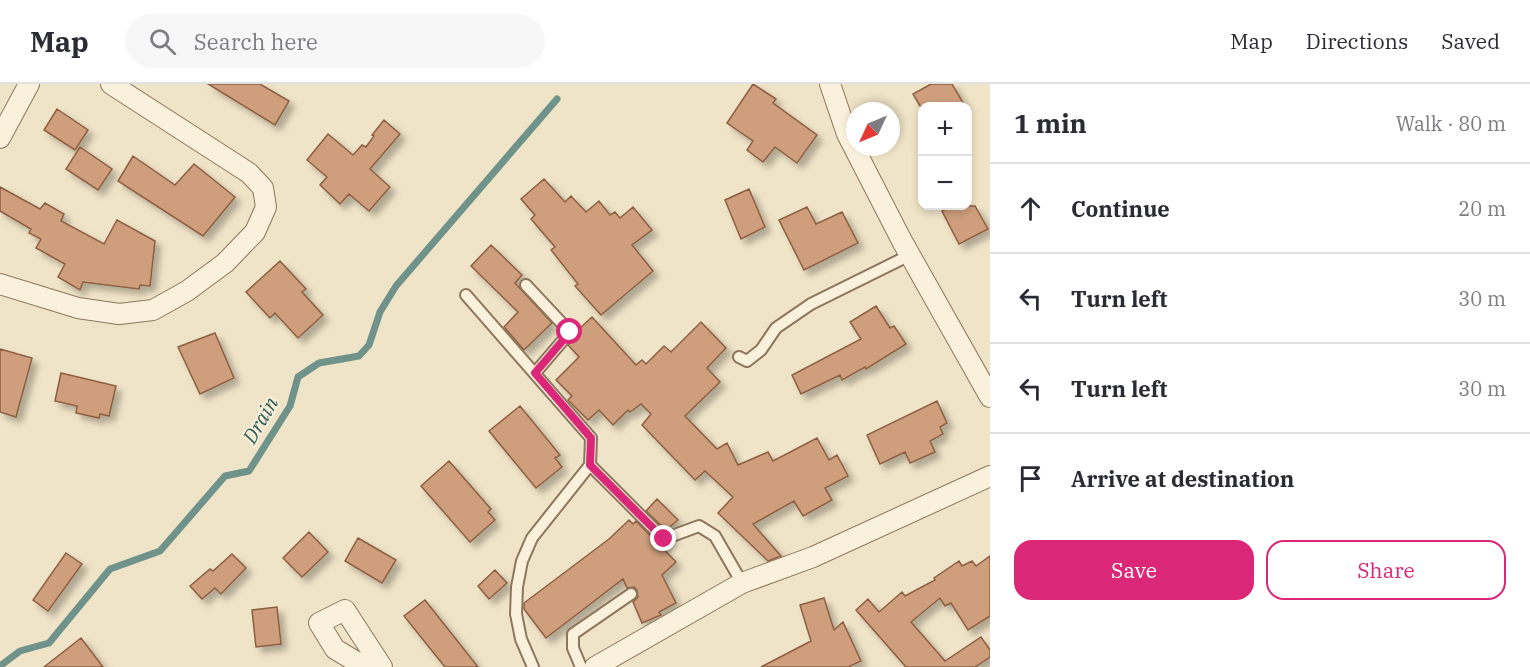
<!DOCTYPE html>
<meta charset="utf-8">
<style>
:root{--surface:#fff;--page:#f7f7f7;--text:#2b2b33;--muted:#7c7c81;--line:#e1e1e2;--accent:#db2777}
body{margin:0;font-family:"IBM Plex Serif",serif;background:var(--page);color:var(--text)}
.controls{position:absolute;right:18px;top:18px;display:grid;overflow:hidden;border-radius:12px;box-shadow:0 3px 9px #0003}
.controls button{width:54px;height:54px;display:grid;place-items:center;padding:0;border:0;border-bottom:2px solid var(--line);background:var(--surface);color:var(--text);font:30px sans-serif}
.compass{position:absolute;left:846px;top:18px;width:54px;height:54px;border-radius:50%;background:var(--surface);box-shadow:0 3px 9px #0003;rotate:226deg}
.stop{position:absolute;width:18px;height:18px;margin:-14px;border:4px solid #db2777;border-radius:50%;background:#fff}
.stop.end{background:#db2777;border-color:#fff;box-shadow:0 2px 6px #0008}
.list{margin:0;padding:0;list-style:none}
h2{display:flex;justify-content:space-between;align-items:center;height:78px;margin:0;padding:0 24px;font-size:26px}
h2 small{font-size:20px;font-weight:400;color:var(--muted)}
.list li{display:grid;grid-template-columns:39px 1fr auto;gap:18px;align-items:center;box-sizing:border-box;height:90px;padding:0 24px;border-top:2px solid var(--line)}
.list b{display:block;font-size:22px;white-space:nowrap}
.list em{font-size:20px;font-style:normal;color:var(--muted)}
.actions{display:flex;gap:12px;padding:18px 24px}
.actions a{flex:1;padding:14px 0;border:2px solid var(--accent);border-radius:18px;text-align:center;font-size:21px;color:var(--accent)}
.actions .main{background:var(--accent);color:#fff}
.icon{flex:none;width:33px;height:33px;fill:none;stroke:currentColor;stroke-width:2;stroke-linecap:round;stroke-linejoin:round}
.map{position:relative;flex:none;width:990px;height:583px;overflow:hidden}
header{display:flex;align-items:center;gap:36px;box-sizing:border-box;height:84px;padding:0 30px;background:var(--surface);border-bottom:2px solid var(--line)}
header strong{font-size:28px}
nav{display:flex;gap:33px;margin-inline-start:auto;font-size:21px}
.search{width:420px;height:54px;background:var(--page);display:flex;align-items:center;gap:15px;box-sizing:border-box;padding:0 21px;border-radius:33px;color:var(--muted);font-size:22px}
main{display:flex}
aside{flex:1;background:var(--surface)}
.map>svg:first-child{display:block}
</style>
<header>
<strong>Map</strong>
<div class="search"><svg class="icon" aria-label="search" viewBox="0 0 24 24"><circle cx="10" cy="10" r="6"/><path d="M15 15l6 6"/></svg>Search here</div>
<nav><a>Map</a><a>Directions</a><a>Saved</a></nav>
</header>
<main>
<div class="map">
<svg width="990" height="583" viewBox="0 0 990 583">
<defs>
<filter id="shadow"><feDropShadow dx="5.5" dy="5.5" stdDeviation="3" flood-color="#0004"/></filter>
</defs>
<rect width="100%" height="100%" fill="#f0e4c8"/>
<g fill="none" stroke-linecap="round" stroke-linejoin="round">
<!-- stream -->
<path stroke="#6f938a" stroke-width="7" d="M0 582 20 567 49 559 110 485 160 467 225 392 249 387 290 322 298 293 319 279 359 272 369 261 380 228 396 202 557 15"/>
</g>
<!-- building -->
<path fill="#cf9f7d" stroke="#8d5f41" stroke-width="1.5" filter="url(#shadow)" d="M208 0H260L289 17 275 41Z
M753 0 776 15 773 19 817 51 797 79 775 63 763 78 747 66 753 57 727 39Z
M931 0H952L965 22H920L913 10Z
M57 25 88 46 75 66 44 46Z
M384 36 400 50 370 85 390 103 369 127 349 110 340 120 320 101 327 93 307 76 328 50 353 71 362 61 366 63 374 52 372 51Z
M80 63 112 85 98 106 66 85Z
M133 72 175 101 194 80 235 113 203 152 118 97Z
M544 95 565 118 571 112 586 128 599 117 610 131 615 128 620 134 633 123 652 146 632 161 653 187 601 231 575 202 578 200 551 166 555 163 531 135 535 131 521 115Z
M0 103 40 125 45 119 64 130 61 137 104 160 117 136 155 157 150 202 140 201 139 205 83 198 80 206 58 193 65 180 36 164 41 155 29 149 31 145 0 127Z
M749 105 765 143 741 155 725 116Z
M953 122H975L988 145 959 160 942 127Z
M807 123 816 140 842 128 858 159 804 186 779 136Z
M491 161 522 191 515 199 552 239 524 266 504 243 518 228 471 182Z
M280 177 306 205 302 208 323 231 298 254 275 229 270 234 246 208Z
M876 222 890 244 894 242 906 260 866 285 865 283 842 296 840 291 801 310 792 291 861 255 850 238Z
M592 233 636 281 642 276 646 280 664 262 671 268 701 238 726 264 707 284 720 298 685 332 717 365 727 359 738 381 768 368 773 377 817 354 829 376 837 371 848 392 825 404 832 416 803 432 794 417 753 440 781 472 768 477 718 429 733 413 705 387 695 396 642 341 651 330 641 320 630 328 628 326 613 341 599 326 588 336 568 316 572 312 556 296 579 273 568 261 576 252 577 247Z
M215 249 234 294 200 310 178 263Z
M0 265 32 274 16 333 0 328Z
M61 289 116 302 109 332 100 330 99 334 76 329 77 322 55 317Z
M937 317 947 339 940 343 943 350 930 357 935 368 910 379 905 368 880 380 867 351Z
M520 322 560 371 555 374 562 383 536 404 489 347Z
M449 377 491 425 488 428 495 436 470 458 421 402Z
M657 415 678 436 666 446 646 427Z
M629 436 633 440 636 437 676 478 662 491 676 519 659 528 661 531 642 539 633 518 638 513 637 506 634 503 627 504 623 495 546 554 524 525V519L609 455Z
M309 448 328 468 302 493 283 474Z
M358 454 396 476 382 499 345 477Z
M66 469 82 480 48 527 33 516Z
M232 470 246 484 221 510 215 504 202 515 190 502 210 485 213 487Z
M990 472V532L968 546 951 519 945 522 940 514 911 538 945 577 981 553 990 566V573L975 583H906L856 526 868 515 879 528 902 508 905 512 935 496 934 494 959 477 962 482 972 477 976 482Z
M495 486 507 499 489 515 478 502Z
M824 514 834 546 843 538 861 577 848 583H761L811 557 800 521Z
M425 516 478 583H445L404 532Z
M277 523 281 560 256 563 252 526Z
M81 554 103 583H44Z"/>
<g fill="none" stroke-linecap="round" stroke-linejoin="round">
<defs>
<path id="service" d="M526 201 570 248 535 289
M466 211 591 354 590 381
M739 273 747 277 761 266 776 244 811 220 910 171
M533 583 521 555 516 530 517 503 522 477 532 454 590 381 664 455 699 442 715 452 742 499
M581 583 573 564V550L631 510"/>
<path id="minor" d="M830 0 847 50 902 157 990 313
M0 54 29 0
M0 200 78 224 119 230 153 226 187 207 225 179 255 148 266 123 263 104 249 89 111 0
M365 583 335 565 319 539 345 526 382 583
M595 583 742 499 813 473 990 392"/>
</defs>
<!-- service casing -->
<use href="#service" stroke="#8d765c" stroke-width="14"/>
<!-- minor casing -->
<use href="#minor" stroke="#8d765c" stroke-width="22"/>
<!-- service -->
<use href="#service" stroke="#faf1dc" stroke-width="10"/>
<!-- minor -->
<use href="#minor" stroke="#faf1dc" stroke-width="20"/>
</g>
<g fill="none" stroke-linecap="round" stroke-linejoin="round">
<!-- route -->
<path stroke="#db2777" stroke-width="8" d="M570 248 535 289 591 354 590 381 664 455"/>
</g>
<g text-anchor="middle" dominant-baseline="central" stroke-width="4.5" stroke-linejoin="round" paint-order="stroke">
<!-- water labels -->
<g font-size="20" font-style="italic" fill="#2f5d5a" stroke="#f7eed8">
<text transform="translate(260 336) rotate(-60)">Drain</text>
</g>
</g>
</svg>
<div class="controls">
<button>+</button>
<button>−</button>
</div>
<svg class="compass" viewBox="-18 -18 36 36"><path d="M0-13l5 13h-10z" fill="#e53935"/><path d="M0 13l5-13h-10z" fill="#7c7c81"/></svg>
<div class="stop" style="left:570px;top:248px"></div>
<div class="stop end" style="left:664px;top:455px"></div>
</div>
<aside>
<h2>1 min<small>Walk · 80 m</small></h2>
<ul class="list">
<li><svg class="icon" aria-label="ahead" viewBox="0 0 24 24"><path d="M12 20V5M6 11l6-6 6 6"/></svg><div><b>Continue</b></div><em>20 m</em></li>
<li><svg class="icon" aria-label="left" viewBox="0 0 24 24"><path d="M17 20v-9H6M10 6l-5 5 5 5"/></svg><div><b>Turn left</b></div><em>30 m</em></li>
<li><svg class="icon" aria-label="left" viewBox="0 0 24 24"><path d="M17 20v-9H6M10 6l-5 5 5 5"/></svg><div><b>Turn left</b></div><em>30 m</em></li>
<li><svg class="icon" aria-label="arrive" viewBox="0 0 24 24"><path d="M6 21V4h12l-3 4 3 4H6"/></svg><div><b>Arrive at destination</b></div></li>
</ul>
<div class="actions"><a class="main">Save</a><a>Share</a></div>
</aside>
</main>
